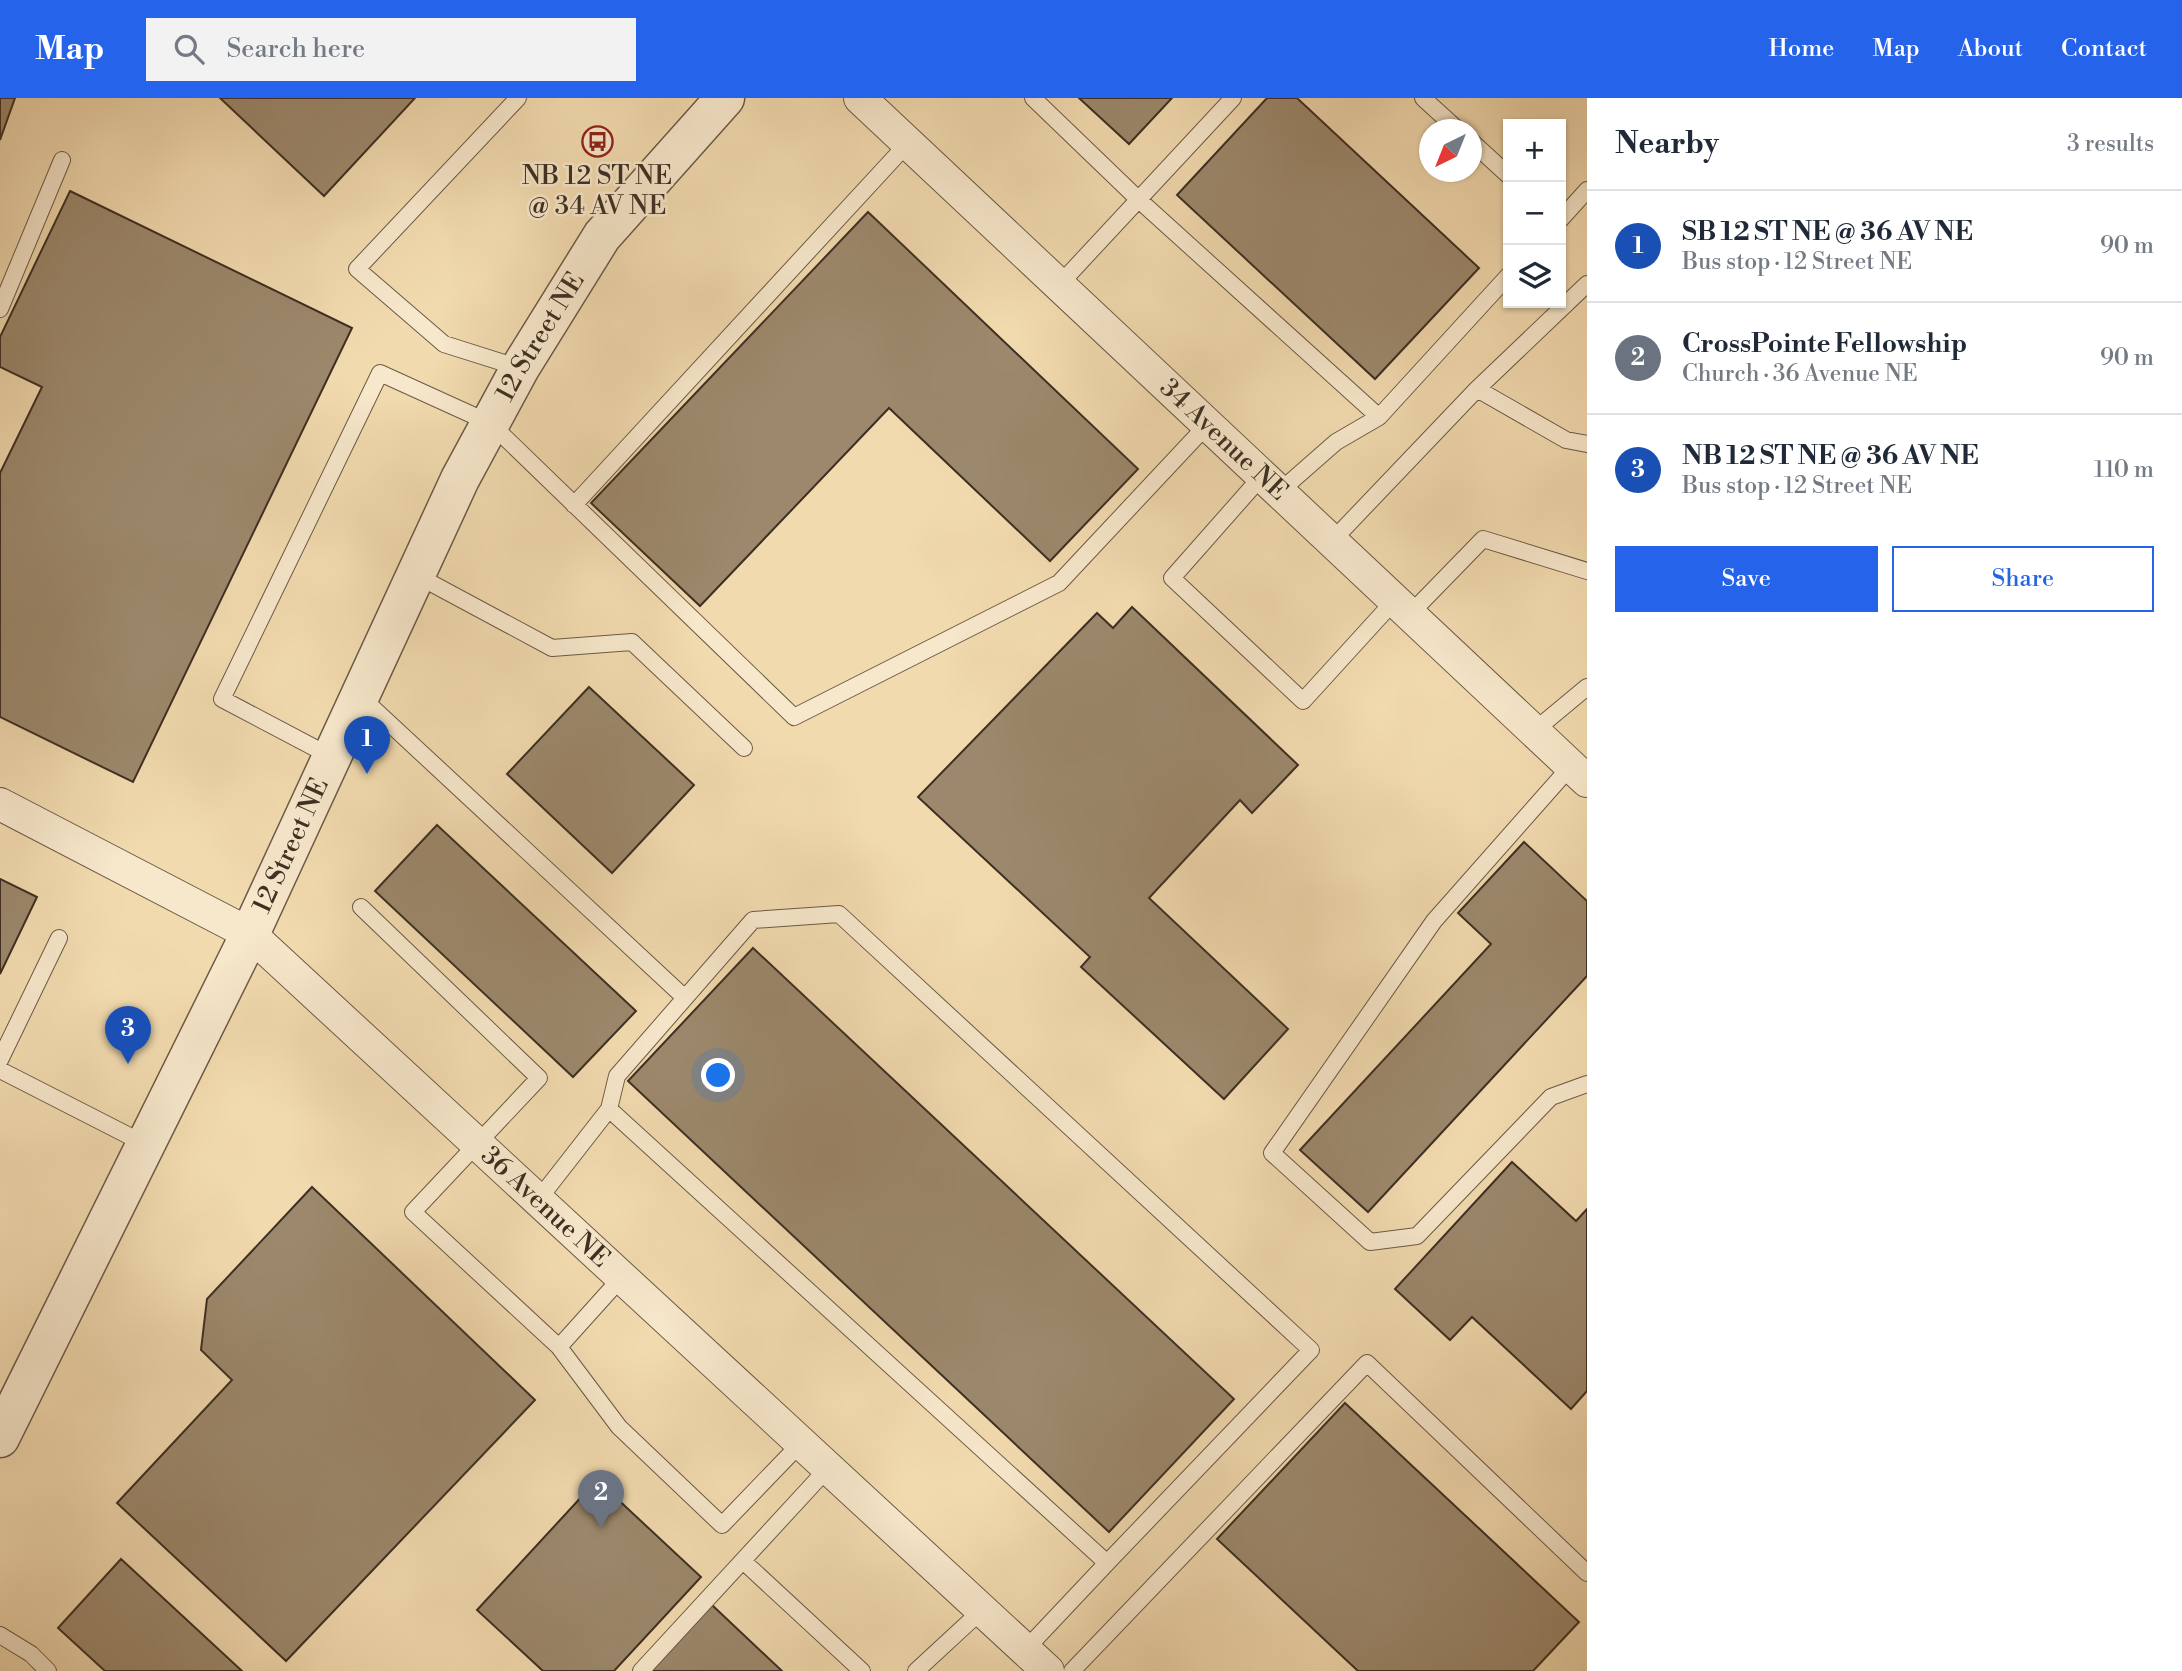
<!DOCTYPE html>
<meta charset="utf-8">
<style>
:root{--surface:#fff;--page:#f2f2f3;--text:#1f2937;--muted:#747a83;--line:#e0e1e3;--accent:#2563eb}
body{margin:0;font-family:"Libre Bodoni",serif;background:var(--page);color:var(--text)}
.controls{position:absolute;right:21px;top:21px;display:grid;overflow:hidden;border-radius:0px;box-shadow:0 2px 5px #0004}
.controls button{width:63px;height:63px;display:grid;place-items:center;padding:0;border:0;border-bottom:2px solid var(--line);background:var(--surface);color:var(--text);font:35px sans-serif}
.compass{position:absolute;left:1419px;top:21px;width:63px;height:63px;border-radius:50%;background:var(--surface);box-shadow:0 2px 5px #0004;rotate:223deg}
.you{position:absolute;left:719px;top:978px;width:24px;height:24px;margin:-18px;border:5px solid #fff;border-radius:50%;background:#1a73e8;box-shadow:0 0 0 10px #1a73e833}
.badge{display:grid;place-items:center;width:46px;height:46px;border-radius:50%;background:var(--accent);color:#fff;font-size:23px;font-weight:700}
.pin{position:absolute;translate:-50% -58px;filter:drop-shadow(0 2px 4px #0008)}
.pin::after{content:'';position:absolute;top:37px;width:24px;height:21px;background:inherit;clip-path:polygon(0 0,100% 0,50% 100%)}
.list{margin:0;padding:0;list-style:none}
h2{display:flex;justify-content:space-between;align-items:center;height:91px;margin:0;padding:0 28px;font-size:30px}
h2 small{font-size:23px;font-weight:400;color:var(--muted)}
.list li{display:grid;grid-template-columns:46px 1fr auto;gap:21px;align-items:center;box-sizing:border-box;height:112px;padding:0 28px;border-top:2px solid var(--line)}
.list b{display:block;font-size:26px;white-space:nowrap}
.list p{margin:0;font-size:23px;white-space:nowrap;color:var(--muted)}
.list em{font-size:23px;font-style:normal;color:var(--muted)}
.actions{display:flex;gap:14px;padding:21px 28px}
.actions a{flex:1;padding:16px 0;border:2px solid var(--accent);border-radius:0px;text-align:center;font-size:24px;color:var(--accent)}
.actions .main{background:var(--accent);color:#fff}
.icon{flex:none;width:38px;height:38px;fill:none;stroke:currentColor;stroke-width:2;stroke-linecap:round;stroke-linejoin:round}
.map{position:relative;flex:none;width:1587px;height:1573px;overflow:hidden}
header{display:flex;align-items:center;gap:42px;box-sizing:border-box;height:98px;padding:0 35px;background:var(--accent);color:#fff}
header strong{font-size:33px}
nav{display:flex;gap:38px;margin-inline-start:auto;font-size:24px}
.search{width:490px;height:63px;background:var(--page);display:flex;align-items:center;gap:18px;box-sizing:border-box;padding:0 24px;border-radius:0px;color:var(--muted);font-size:26px}
main{display:flex}
aside{flex:1;background:var(--surface)}
.map>svg:first-child{display:block}
</style>
<header>
<strong>Map</strong>
<div class="search"><svg class="icon" aria-label="search" viewBox="0 0 24 24"><circle cx="10" cy="10" r="6"/><path d="M15 15l6 6"/></svg>Search here</div>
<nav><a>Home</a><a>Map</a><a>About</a><a>Contact</a></nav>
</header>
<main>
<div class="map">
<svg width="1587" height="1573" viewBox="0 0 1587 1573">
<rect width="100%" height="100%" fill="#f2daaf"/>
<filter id="stains"><feTurbulence type="fractalNoise" baseFrequency=".00286" numOctaves="4"/><feColorMatrix values="0 0 0 0 .2 0 0 0 0 .09 0 0 0 0 .02 0 0 0 .5 -.17"/></filter>
<radialGradient id="worn" r=".72"><stop offset=".6" stop-color="#630" stop-opacity="0"/><stop offset="1" stop-color="#630" stop-opacity=".3"/></radialGradient>
<!-- building -->
<path fill="#9c886c" stroke="#3e2f23" stroke-width="2" d="M0 0H15L0 42Z
M220 0H415L324 98Z
M1079 0H1172L1129 46Z
M1267 0H1297L1479 170 1375 281 1177 97Z
M70 93 352 230 133 684 0 619V375L42 289 0 269V239Z
M868 114 1138 371 1050 463 889 310 700 508 591 405Z
M1132 509 1298 667 1252 715 1240 702 1149 800 1288 931 1224 1001 1081 869 1090 859 918 699 1097 515 1113 530Z
M589 589 694 687 612 775 507 676Z
M437 727 636 913 573 979 375 793Z
M1524 744 1587 803V878L1368 1114 1300 1052 1491 846 1458 815Z
M0 781 37 799 0 876Z
M753 850 1234 1301 1109 1434 628 983Z
M1512 1064 1576 1123 1587 1111V1293L1571 1311 1472 1219 1450 1242 1395 1191Z
M312 1089 535 1302 286 1563 117 1405 232 1282 201 1252 207 1201Z
M1345 1305 1579 1524 1533 1573H1358L1217 1441Z
M597 1382 701 1479 614 1573H543L477 1512Z
M121 1461 242 1573H105L58 1530Z
M712 1507 782 1573H649Z"/>
<g fill="none" stroke-linecap="round" stroke-linejoin="round">
<defs>
<path id="service" d="M518 0 357 171 444 246 520 270
M1033 0 1139 102 1379 319 1336 344 1279 394
M1423 0 1458 32
M1472 44 1508 77
M1561 121 1587 92
M1059 187 1233 0
M0 211 62 62
M1477 291 1587 186
M1379 319 1508 178
M1262 378 1172 480 1303 603 1395 502
M574 407 908 45
M1332 443 1477 291 1566 342 1587 346
M416 477 552 550 632 544 744 650
M1410 516 1483 441 1587 473
M360 598 685 900
M1534 633 1587 589
M332 659 222 601 380 275 490 325 794 619 1059 485 1208 326
M1571 668 1434 823 1272 1055 1370 1144 1417 1138 1551 999 1587 986
M361 809 539 980 413 1114 559 1249 622 1179
M0 962 59 840
M0 972 145 1046
M609 1011 617 978 753 822 839 816 1311 1252 1107 1465
M538 1102 609 1011 1107 1465 1025 1552
M559 1249 619 1329 722 1427 801 1345
M743 1463 862 1573
M0 1537 31 1556 48 1573
M641 1573 828 1370
M916 1573 982 1512
M1072 1573 1367 1265 1587 1475"/>
<g id="minor">
<path id="s1" d="M860 0 1587 683"/>
<path id="s2" d="M0 706 250 836 1048 1573"/>
</g>
<g id="tertiary">
<path id="s3" d="M0 1340 250 836 460 381 520 270 602 138 725 0"/>
</g>
</defs>
<!-- service casing -->
<use href="#service" stroke="#6b5a46" stroke-width="18"/>
<!-- minor casing -->
<use href="#minor" stroke="#6b5a46" stroke-width="34"/>
<!-- tertiary casing -->
<use href="#tertiary" stroke="#6b5a46" stroke-width="41"/>
<!-- service -->
<use href="#service" stroke="#f7e7cb" stroke-width="16"/>
<!-- minor -->
<use href="#minor" stroke="#f7e7cb" stroke-width="32"/>
<!-- tertiary -->
<use href="#tertiary" stroke="#f7e7cb" stroke-width="38"/>
</g>
<!-- icons -->
<defs>
<symbol id="bus-ring" viewBox="-11 -11 22 22"><circle r="9.5" fill="#f7e7cb" stroke="#8f2418" stroke-width="1.5"/><path d="M-5-6H5V4H4V6H2V4H-2V6H-4V4H-5ZM-3.5-4V0h7V-4ZM-3.5 1.2v1.5H-2V1.2ZM2 1.2v1.5H3.5V1.2Z" fill="#8f2418"/></symbol>
</defs>
<g fill-rule="evenodd">
<use href="#bus-ring" x="580" y="26" width="35" height="35"/>
</g>
<g text-anchor="middle" dominant-baseline="central" stroke-width="5" stroke-linejoin="round" paint-order="stroke">
<!-- poi labels -->
<g font-size="26" fill="#3e2f23" stroke="#f7e7cb">
<text x="597" y="78">NB 12 ST NE<tspan x="597" dy="30">@ 34 AV NE</tspan></text>
</g>
<!-- street labels -->
<g font-size="26" fill="#3e2f23" stroke="#f7e7cb">
<text stroke="none"><textPath href="#s3" startOffset="1227">12 Street NE</textPath></text>
<text stroke="none"><textPath href="#s1" startOffset="499">34 Avenue NE</textPath></text>
<text stroke="none"><textPath href="#s3" startOffset="660">12 Street NE</textPath></text>
<text stroke="none"><textPath href="#s2" startOffset="684">36 Avenue NE</textPath></text>
</g>
</g>
<rect width="100%" height="100%" filter="url(#stains)"/>
<rect width="100%" height="100%" fill="url(#worn)"/>
</svg>
<div class="controls">
<button>+</button>
<button>−</button>
<button><svg class="icon" aria-label="layers" viewBox="0 0 24 24"><path d="M12 4l9 5-9 5-9-5zM3 14l9 5 9-5"/></svg></button>
</div>
<svg class="compass" viewBox="-18 -18 36 36"><path d="M0-13l5 13h-10z" fill="#e53935"/><path d="M0 13l5-13h-10z" fill="#747a83"/></svg>
<div class="you"></div>
<div class="pin badge" style="left:367px;top:676px;background:#1a4fb4">1</div>
<div class="pin badge" style="left:601px;top:1430px;background:#6b7280">2</div>
<div class="pin badge" style="left:128px;top:966px;background:#1a4fb4">3</div>
</div>
<aside>
<h2>Nearby<small>3 results</small></h2>
<ul class="list">
<li><span class="badge" style="background:#1a4fb4">1</span><div><b>SB 12 ST NE @ 36 AV NE</b><p>Bus stop · 12 Street NE</p></div><em>90 m</em></li>
<li><span class="badge" style="background:#6b7280">2</span><div><b>CrossPointe Fellowship</b><p>Church · 36 Avenue NE</p></div><em>90 m</em></li>
<li><span class="badge" style="background:#1a4fb4">3</span><div><b>NB 12 ST NE @ 36 AV NE</b><p>Bus stop · 12 Street NE</p></div><em>110 m</em></li>
</ul>
<div class="actions"><a class="main">Save</a><a>Share</a></div>
</aside>
</main>
